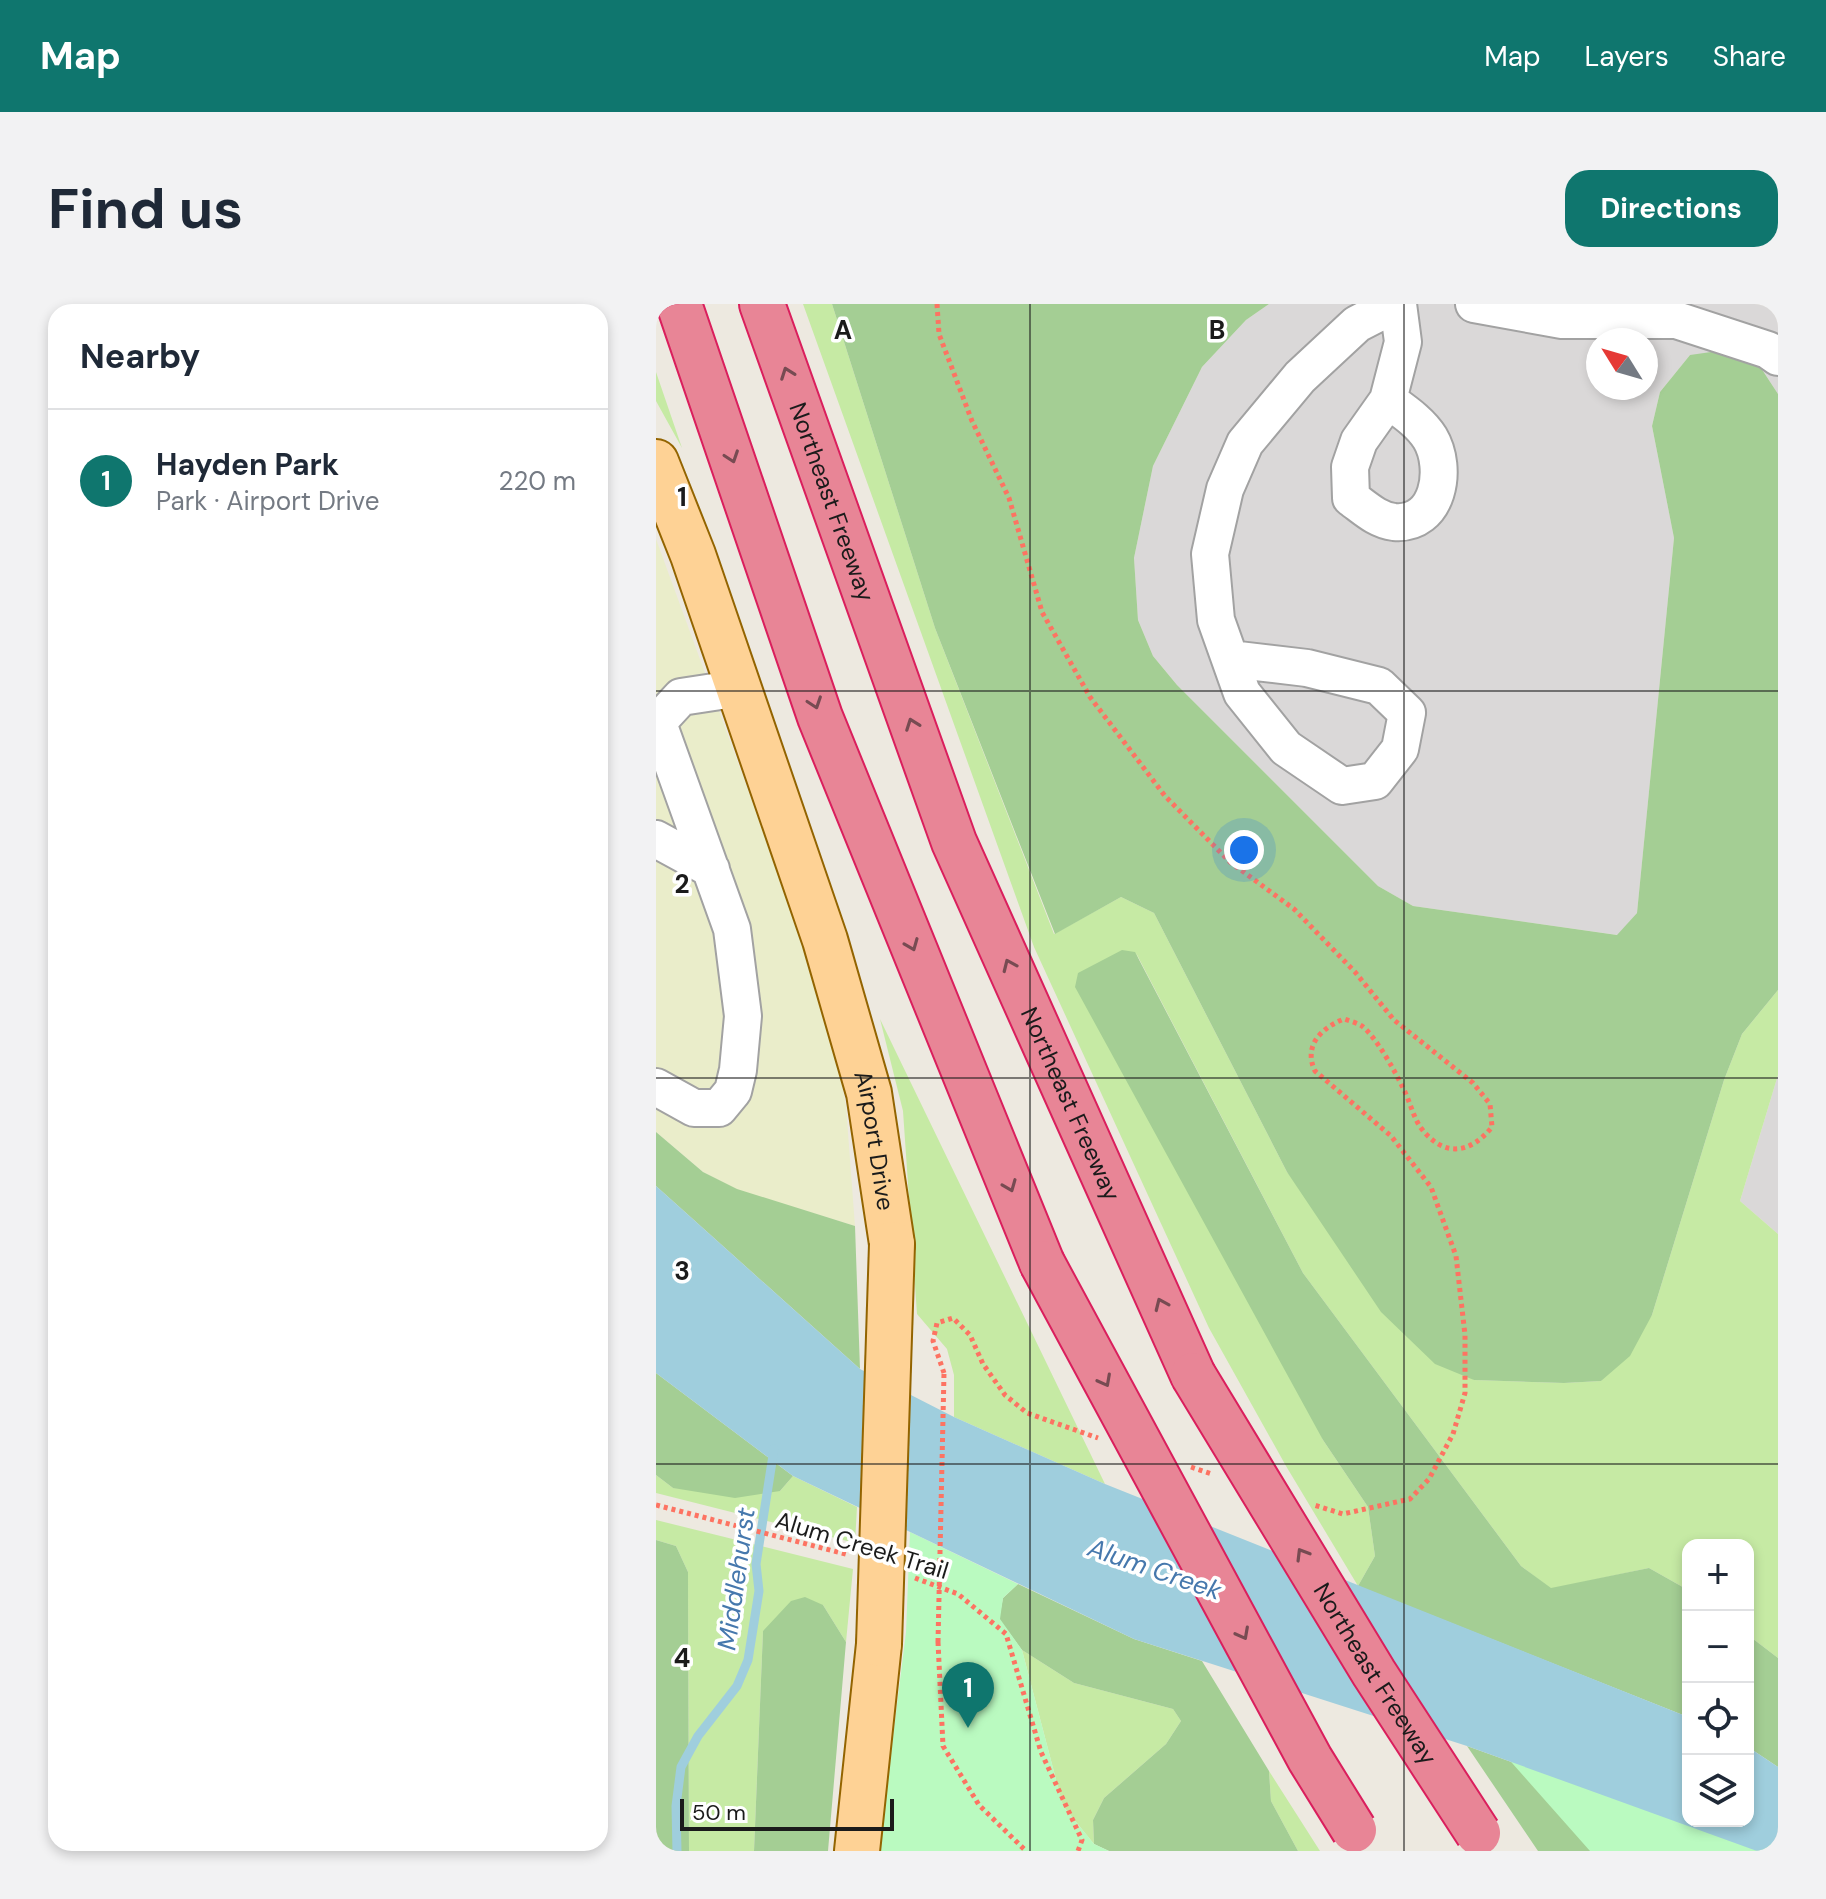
<!DOCTYPE html>
<meta charset="utf-8">
<style>
:root{--surface:#fff;--page:#f2f2f3;--text:#1f2937;--muted:#747a83;--line:#e0e1e3;--accent:#0f766e}
body{margin:0;font-family:"DM Sans",sans-serif;background:var(--page);color:var(--text)}
.controls{position:absolute;right:24px;bottom:24px;display:grid;overflow:hidden;border-radius:16px;box-shadow:0 4px 12px #0003}
.controls button{width:72px;height:72px;display:grid;place-items:center;padding:0;border:0;border-bottom:2px solid var(--line);background:var(--surface);color:var(--text);font:40px sans-serif}
.compass{position:absolute;left:930px;top:24px;width:72px;height:72px;border-radius:50%;background:var(--surface);box-shadow:0 4px 12px #0003;rotate:307deg}
.scale{position:absolute;left:24px;bottom:20px;width:214px;box-sizing:border-box;padding-left:8px;border:4px solid #1b1b1b;border-top:0;font-size:22px;line-height:28px;white-space:nowrap;color:#1b1b1b;-webkit-text-stroke:6px #fff;paint-order:stroke}
.you{position:absolute;left:588px;top:546px;width:28px;height:28px;margin:-20px;border:6px solid #fff;border-radius:50%;background:#1a73e8;box-shadow:0 0 0 12px #1a73e833}
.badge{display:grid;place-items:center;width:52px;height:52px;border-radius:50%;background:var(--accent);color:#fff;font-size:26px;font-weight:700}
.pin{position:absolute;translate:-50% -66px;filter:drop-shadow(0 2px 4px #0008)}
.pin::after{content:'';position:absolute;top:42px;width:28px;height:24px;background:inherit;clip-path:polygon(0 0,100% 0,50% 100%)}
.list{margin:0;padding:0;list-style:none}
h2{display:flex;justify-content:space-between;align-items:center;height:104px;margin:0;padding:0 32px;font-size:34px}
h2 small{font-size:26px;font-weight:400;color:var(--muted)}
.list li{display:grid;grid-template-columns:52px 1fr auto;gap:24px;align-items:center;box-sizing:border-box;height:144px;padding:0 32px;border-top:2px solid var(--line)}
.list b{display:block;font-size:30px;white-space:nowrap}
.list p{margin:0;font-size:26px;white-space:nowrap;color:var(--muted)}
.list em{font-size:26px;font-style:normal;color:var(--muted)}
.icon{flex:none;width:44px;height:44px;fill:none;stroke:currentColor;stroke-width:2;stroke-linecap:round;stroke-linejoin:round}
.map{position:relative;flex:none;width:1122px;height:1547px;overflow:hidden;border-radius:24px}
header{display:flex;align-items:center;gap:48px;box-sizing:border-box;height:112px;padding:0 40px;background:var(--accent);color:#fff}
header strong{font-size:38px}
nav{display:flex;gap:44px;margin-inline-start:auto;font-size:28px}
.intro{display:flex;align-items:center;justify-content:space-between;box-sizing:border-box;height:192px;padding:0 48px}
h1{margin:0;font-size:56px}
.button{padding:20px 36px;border-radius:24px;background:var(--accent);color:#fff;font-size:28px;font-weight:700}
main{display:flex;gap:48px;padding:0 48px}
aside{flex:1;background:var(--surface);border-radius:24px;box-shadow:0 4px 12px #0003}
.map>svg:first-child{display:block}
</style>
<header>
<strong>Map</strong>
<nav><a>Map</a><a>Layers</a><a>Share</a></nav>
</header>
<div class="intro"><h1>Find us</h1><a class="button">Directions</a></div>
<main>
<aside>
<h2>Nearby<small></small></h2>
<ul class="list">
<li><span class="badge">1</span><div><b>Hayden Park</b><p>Park · Airport Drive</p></div><em>220 m</em></li>
</ul>
</aside>
<div class="map">
<svg width="1122" height="1547" viewBox="0 0 1122 1547">
<rect width="100%" height="100%" fill="#ede9e0"/>
<!-- residential -->
<path fill="#dad8d8" fill-rule="evenodd" d="M613 0H1122V90L1105 64 1034 51 1004 88 996 122 1018 234 981 609 962 631 757 602 722 582 521 381 497 352 482 316 478 254 497 162 546 63 590 16ZM942 36H990V84H942Z
M1122 771V930L1084 897Z"/>
<!-- farmland -->
<path fill="#eaedca" d="M0 235 171 702 190 802 199 922 81 886 47 868 0 828Z"/>
<!-- grass -->
<path fill="#c6eaa4" d="M147 0H176L279 324 398 630 465 593 498 609 631 868 818 1076 908 1079 945 1077 996 1011 1068 776 1086 730 1122 686V771L1084 897 1122 930V1354L1092 1331V1241H1032V1286L993 1264 895 1285 865 1262 647 969 480 649 667 1136 712 1203 719 1252 702 1282 630 1162 553 1024 378 643Z
M0 68 26 144 0 97Z
M224 715 449 1180 298 1113V1071L291 1045 261 1010 247 807Z
M0 1171 17 1184 124 1187 137 1172 201 1203 199 1239 0 1189Z
M0 1216 197 1265 190 1338 167 1301 107 1327 98 1547H33L32 1268 20 1242 0 1236Z
M366 1346 418 1379 517 1405 525 1417 510 1440 448 1494 437 1516 438 1540 407 1502Z
M613 1467 664 1547H642L615 1497Z"/>
<!-- forest -->
<path fill="#a4ce94" d="M176 0H613L590 16 546 63 497 162 478 254 482 316 497 352 521 381 722 582 757 602 961 631 981 609 1018 234 996 122 1004 88 1034 51 1069 46 1105 64 1122 90V686L1086 730 1068 776 996 1011 974 1052 945 1077 908 1079 818 1076 779 1060 725 1008 631 868 498 609 465 593 399 630 279 324Z
M466 646 479 648 647 969 865 1262 895 1284 993 1264 1032 1286V1413L702 1282 719 1252 712 1203 667 1136 419 683 422 669Z
M0 828 47 868 81 885 199 922 204 1065 0 882Z
M0 1069 137 1172 124 1187 79 1194 17 1184 0 1171Z
M0 1236 20 1242 32 1268 33 1547H0Z
M362 1280 478 1335 546 1357 613 1467 615 1497 642 1547H453L438 1540 437 1516 448 1494 510 1440 525 1417 517 1405 418 1379 366 1346 343 1315 347 1294Z
M149 1293 167 1301 190 1338 172 1547H98L107 1327 135 1297Z
M1092 1331 1122 1354V1463L1092 1443Z
M811 1442 1101 1547H882Z"/>
<!-- park -->
<path fill="#bafac0" d="M254 1228 362 1280 347 1294 344 1315 366 1346 407 1502 438 1540 453 1547H223L250 1328Z
M771 1363 1032 1517H1092L1122 1547H934Z"/>
<!-- water -->
<path fill="#9fcedd" d="M0 882 204 1065 298 1113 449 1180 1032 1413V1517H1092V1443L1122 1463V1547H1101L811 1442 478 1335 137 1172 0 1069Z"/>
<g fill="none" stroke-linecap="round" stroke-linejoin="round">
<!-- stream -->
<path stroke="#9fcedd" stroke-width="9" d="M21 1547 20 1502 25 1463 42 1432 81 1382 92 1356 103 1287 100 1260 118 1145"/>
<defs>
<path id="minor" d="M818 0 906 16H1020L1112 46 1122 53
M732 96C747 107 764 118 774 134 792 164 783 222 738 218 721 216 709 204 695 194L694 163 703 137 732 96 747 38 742 0
M574 355 651 364 723 382 751 409 744 445 719 477 686 482 630 444 586 389 560 316 554 250 569 185 589 139 644 73 701 20 740 0
M0 420 25 393 84 384
M0 535 55 565
M0 783 38 804H63L77 787 82 766 87 712 76 625 2 419"/>
<g id="major">
<path id="s1" d="M0 158 37 251 169 636 213 789 236 940"/>
<path d="M201 1547 223 1340"/>
</g>
<g id="highway">
<path d="M23 0 164 413 386 959"/>
<path id="s2" d="M106 0 298 538 537 1071"/>
</g>
</defs>
<!-- minor casing -->
<use href="#minor" stroke="#a2a2a2" stroke-width="40"/>
<!-- major casing -->
<use href="#major" stroke="#936400" stroke-width="48"/>
<!-- highway casing -->
<use href="#highway" stroke="#da1f5d" stroke-width="48"/>
<!-- path -->
<path stroke="#fd7362" stroke-width="5" stroke-dasharray="4 4" stroke-linecap="butt" d="M281 0 283 30 316 117 353 194 386 308 434 393 509 492 574 558 638 605 699 668 738 716 817 779 834 800 836 823C814 850 788 854 765 824 757 813 754 797 747 784 739 767 720 733 706 722 701 719 694 717 688 715 665 724 647 742 659 767L735 832 775 883 800 952 809 1031V1089L797 1130 773 1175 754 1195 687 1210 658 1201
M288 1069 277 1037 281 1019 297 1014 314 1031 327 1060 349 1091 371 1109 442 1134
M535 1163 556 1170
M0 1201 193 1251
M259 1274 302 1290 350 1330 385 1448 426 1536 422 1547
M282 1338 287 1442 323 1501 370 1547"/>
<!-- minor -->
<use href="#minor" stroke="#fff" stroke-width="36"/>
<!-- major -->
<use href="#major" stroke="#fed295" stroke-width="44"/>
<!-- highway -->
<use href="#highway" stroke="#e88596" stroke-width="44"/>
<defs>
<path id="major-bridge" d="M223 1340 236 940"/>
<g id="highway-bridge">
<path d="M386 959 654 1455 698 1526"/>
<path id="s3" d="M537 1071 718 1369 822 1529"/>
</g>
</defs>
<!-- major-bridge casing -->
<use href="#major-bridge" stroke="#936400" stroke-width="48" stroke-linecap="butt"/>
<!-- highway-bridge casing -->
<use href="#highway-bridge" stroke="#da1f5d" stroke-width="48" stroke-linecap="butt"/>
<!-- path-bridge -->
<path stroke="#fd7362" stroke-width="5" stroke-dasharray="4 4" stroke-linecap="butt" d="M282 1338 288 1069"/>
<!-- major-bridge -->
<use href="#major-bridge" stroke="#fed295" stroke-width="44"/>
<!-- highway-bridge -->
<use href="#highway-bridge" stroke="#e88596" stroke-width="44"/>
</g>
<!-- one-way arrows -->
<defs><path id="oneway-chevron" d="M-2-3.5L2.5 0L-2 3.5" fill="none" stroke-width="1.6" stroke-linecap="round" stroke-linejoin="round" transform="scale(2)"/></defs>
<g stroke="#774b52">
<use href="#oneway-chevron" transform="translate(131 69) rotate(-110)"/>
<use href="#oneway-chevron" transform="translate(76 153) rotate(71)"/>
<use href="#oneway-chevron" transform="translate(159 399) rotate(71)"/>
<use href="#oneway-chevron" transform="translate(256 420) rotate(-110)"/>
<use href="#oneway-chevron" transform="translate(256 641) rotate(68)"/>
<use href="#oneway-chevron" transform="translate(353 661) rotate(-114)"/>
<use href="#oneway-chevron" transform="translate(354 882) rotate(68)"/>
<use href="#oneway-chevron" transform="translate(505 1000) rotate(-114)"/>
<use href="#oneway-chevron" transform="translate(449 1077) rotate(62)"/>
<use href="#oneway-chevron" transform="translate(646 1250) rotate(-121)"/>
<use href="#oneway-chevron" transform="translate(587 1330) rotate(62)"/>
</g>
<!-- grid -->
<path fill="none" stroke="#1b1b1b" stroke-width="2" stroke-opacity="0.55" d="M374 0V1547M748 0V1547M0 387H1122M0 774H1122M0 1160H1122"/>
<g text-anchor="middle" dominant-baseline="central" stroke-width="7" stroke-linejoin="round" paint-order="stroke">
<!-- street labels -->
<g font-size="24" fill="#1b1b1b" stroke="#fff">
<text stroke="none"><textPath href="#s2" startOffset="210">Northeast Freeway</textPath></text>
<text stroke="none"><textPath href="#s2" startOffset="858">Northeast Freeway</textPath></text>
<text stroke="none"><textPath href="#s1" startOffset="714">Airport Drive</textPath></text>
<text transform="translate(206 1241) rotate(17)">Alum Creek Trail</text>
<text stroke="none"><textPath href="#s3" startOffset="350">Northeast Freeway</textPath></text>
</g>
<!-- water labels -->
<g font-size="26" font-style="italic" fill="#4678ad" stroke="#fff">
<text transform="translate(499 1265) rotate(19)">Alum Creek</text>
<text transform="translate(80 1275) rotate(-82)">Middlehurst</text>
</g>
</g>
<g font-size="26" text-anchor="middle" font-weight="bold" fill="#1b1b1b" stroke="#fff" stroke-width="7" stroke-linejoin="round" paint-order="stroke">
<text x="187" y="35">A</text>
<text x="561" y="35">B</text>
<text x="26" y="202">1</text>
<text x="26" y="589">2</text>
<text x="26" y="976">3</text>
<text x="26" y="1363">4</text>
</g>
</svg>
<div class="controls">
<button>+</button>
<button>−</button>
<button><svg class="icon" aria-label="locate" viewBox="0 0 24 24"><circle cx="12" cy="12" r="6"/><path d="M12 2v4M12 18v4M2 12h4M18 12h4"/></svg></button>
<button><svg class="icon" aria-label="layers" viewBox="0 0 24 24"><path d="M12 4l9 5-9 5-9-5zM3 14l9 5 9-5"/></svg></button>
</div>
<svg class="compass" viewBox="-18 -18 36 36"><path d="M0-13l5 13h-10z" fill="#e53935"/><path d="M0 13l5-13h-10z" fill="#747a83"/></svg>
<div class="scale">50 m</div>
<div class="you"></div>
<div class="pin badge" style="left:312px;top:1424px">1</div>
</div>
</main>
